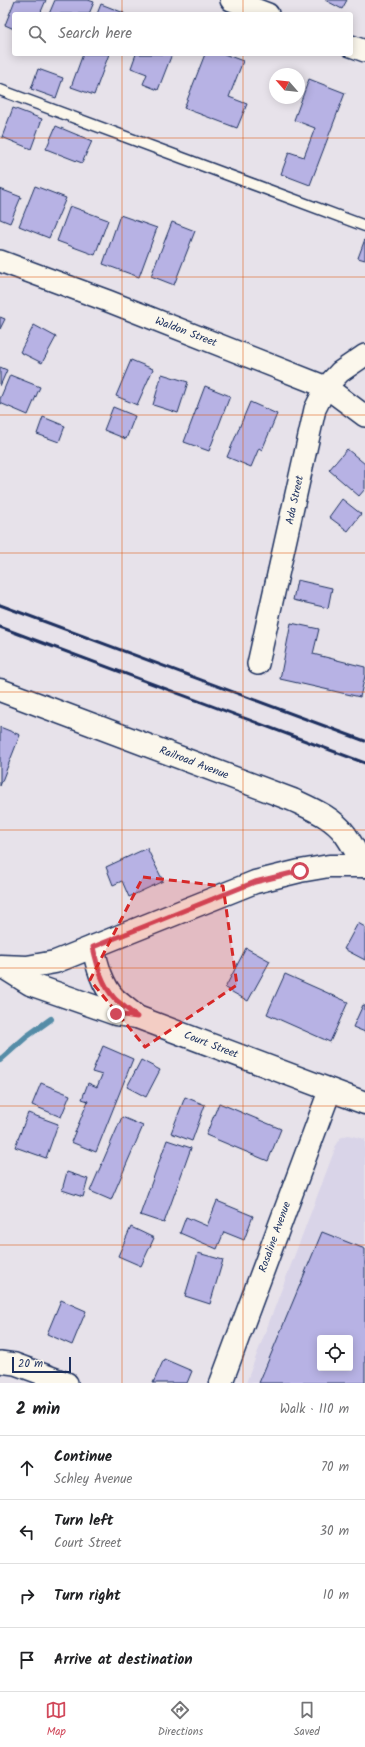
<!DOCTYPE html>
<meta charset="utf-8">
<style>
:root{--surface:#fff;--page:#f6f6f6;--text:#202124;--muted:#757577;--line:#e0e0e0;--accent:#d1495b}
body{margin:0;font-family:Kalam,sans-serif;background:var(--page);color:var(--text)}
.controls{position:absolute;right:12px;bottom:12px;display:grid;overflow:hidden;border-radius:4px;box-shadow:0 2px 10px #0003}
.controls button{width:36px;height:36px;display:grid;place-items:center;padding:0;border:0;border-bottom:1px solid var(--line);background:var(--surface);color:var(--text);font:20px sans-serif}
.compass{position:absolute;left:269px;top:68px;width:36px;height:36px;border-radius:50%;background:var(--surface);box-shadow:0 2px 10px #0003;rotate:298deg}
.scale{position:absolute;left:12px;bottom:10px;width:59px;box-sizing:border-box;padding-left:4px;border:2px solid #1b2f5e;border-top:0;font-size:11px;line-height:14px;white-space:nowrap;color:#1b2f5e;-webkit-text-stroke:3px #fbf7ec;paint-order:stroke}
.stop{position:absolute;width:12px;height:12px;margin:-9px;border:3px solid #d1495b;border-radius:50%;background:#fff}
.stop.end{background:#d1495b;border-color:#fff;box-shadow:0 1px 4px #0008}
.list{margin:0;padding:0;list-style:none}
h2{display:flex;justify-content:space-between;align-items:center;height:52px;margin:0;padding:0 16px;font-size:17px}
h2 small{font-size:13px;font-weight:400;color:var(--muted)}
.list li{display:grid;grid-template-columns:26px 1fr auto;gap:12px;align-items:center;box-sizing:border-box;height:64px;padding:0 16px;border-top:1px solid var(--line)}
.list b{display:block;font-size:15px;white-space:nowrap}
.list p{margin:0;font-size:13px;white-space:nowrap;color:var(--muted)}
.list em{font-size:13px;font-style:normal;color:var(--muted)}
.icon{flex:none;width:22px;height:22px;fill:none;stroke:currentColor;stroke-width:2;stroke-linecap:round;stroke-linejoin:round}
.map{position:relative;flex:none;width:365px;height:1383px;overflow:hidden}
.search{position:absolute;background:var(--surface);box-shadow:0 2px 10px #0003;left:12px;right:12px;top:12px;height:44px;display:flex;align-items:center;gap:10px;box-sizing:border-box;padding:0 14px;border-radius:4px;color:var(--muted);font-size:15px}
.sheet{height:308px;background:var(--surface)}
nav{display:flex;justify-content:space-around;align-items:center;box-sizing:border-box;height:56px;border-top:1px solid var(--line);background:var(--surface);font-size:11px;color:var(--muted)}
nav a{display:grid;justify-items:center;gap:2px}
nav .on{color:var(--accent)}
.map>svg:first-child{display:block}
</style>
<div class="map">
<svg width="365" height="1383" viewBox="0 0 365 1383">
<rect width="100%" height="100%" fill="#e7e2ea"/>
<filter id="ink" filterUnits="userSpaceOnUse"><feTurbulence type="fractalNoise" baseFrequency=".025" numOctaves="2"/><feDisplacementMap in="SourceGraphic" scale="8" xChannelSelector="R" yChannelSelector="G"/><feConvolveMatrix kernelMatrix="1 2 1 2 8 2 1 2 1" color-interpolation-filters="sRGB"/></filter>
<g filter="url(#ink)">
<!-- built -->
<path fill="#d9d4e8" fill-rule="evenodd" d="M348 1135 365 1139V1383H246L335 1149 334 1147 340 1138ZM320 1338H350V1368H320Z"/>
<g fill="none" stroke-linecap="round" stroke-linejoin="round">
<!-- stream -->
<path stroke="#558ca7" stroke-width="6" d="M0 1060 26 1037 51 1019"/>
</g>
<!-- building -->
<path fill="#b7b2e4" stroke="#1b2f5e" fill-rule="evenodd" d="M15 0H46L40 14H14V29L5 25Z
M55 0H88L94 2 89 14H49Z
M325 0H347L342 9Z
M101 4 124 13V14H97Z
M83 54H109L94 95 71 87Z
M136 54H172L158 90 143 84 147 74 131 68Z
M205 54H224L243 61 229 97 247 104 237 128 184 108Z
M38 69 63 78 56 98 31 89Z
M309 79 345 93 310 185 281 174 289 152 304 157 315 128 294 120Z
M13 108 42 119 31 149 2 137Z
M56 126 92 141 82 163 46 149Z
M35 186 66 198 49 238 19 226Z
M0 189 21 197 10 223 0 219Z
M70 206 108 220 95 255 57 241Z
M120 215 157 228 139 277 103 264Z
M172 222 195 231 174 285 151 276Z
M365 239V260L358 258Z
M0 317 5 319 0 329Z
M34 325 56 337 42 363 20 352Z
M131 360 153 369 137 405 116 396Z
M0 367 7 370 0 386Z
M162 374 188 382 178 413 153 405Z
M10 375 40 387 28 415 0 403V399Z
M205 386 230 396 209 451 184 442Z
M250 402 277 414 262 450 259 448 251 467 227 457Z
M113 407 135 416 126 439 104 430Z
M43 417 65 426 59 442 37 434Z
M347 449 365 464V489L359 496 329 470Z
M342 499 361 514 348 531 329 517Z
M297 580 332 588 328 608 293 600Z
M291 623 319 629 313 654 365 667V676L360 697 280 679Z
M0 727 20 735 0 786Z
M147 848 163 881 129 897 122 881 113 885 106 867Z
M358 923 365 927V960L344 949Z
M246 948 270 961 248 1001 225 988Z
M285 974 348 1002 330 1042 267 1014Z
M363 1005 365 1006V1032L353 1027Z
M103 1046 133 1059 96 1152 71 1142 88 1101 82 1099 88 1083 97 1087 102 1075 92 1072Z
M141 1060 160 1070 146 1097 127 1087Z
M41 1083 70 1095 61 1117 32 1105Z
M185 1097 205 1105 192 1141 171 1133Z
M219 1103 281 1129 268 1161 206 1135Z
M28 1113 58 1124 46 1158 15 1147Z
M122 1117 143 1126 111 1200 90 1191Z
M167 1140 191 1148 164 1223 140 1215Z
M67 1172 88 1179 83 1197 62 1190Z
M217 1201 253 1216 244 1240 224 1232 217 1249 180 1233 186 1217 207 1226Z
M131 1227 154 1238 141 1266 118 1256Z
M322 1232 365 1249V1383H259ZM320 1338H350V1368H320Z
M198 1253 223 1260 210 1304 185 1296Z
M61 1300 86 1311 72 1345 47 1334Z
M164 1359 192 1371 187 1383H153Z"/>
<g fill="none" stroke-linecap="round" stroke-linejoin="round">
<defs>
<path id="service" d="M0 90 365 226"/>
<path id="minor" d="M231 0 268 14
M351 46 365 51
M0 261 108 301 326 387 365 416
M258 664 315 409 326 387 340 372 365 355
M0 1362 15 1364 67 1383"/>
<path id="tertiary" d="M0 690 293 800C312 809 332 817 345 834 352 844 358 855 364 866
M93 947C97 965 102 985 115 999 122 1005 130 1011 137 1017L365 1103
M221 1383 330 1090"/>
<path id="secondary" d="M0 966 27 967 55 962 255 882 300 871 329 866H365
M3 967 30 984 116 1014 137 1017"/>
</defs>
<!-- service casing -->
<use href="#service" stroke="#1b2f5e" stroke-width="13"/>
<!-- minor casing -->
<use href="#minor" stroke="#1b2f5e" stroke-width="24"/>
<!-- tertiary casing -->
<use href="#tertiary" stroke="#1b2f5e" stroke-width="25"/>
<!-- secondary casing -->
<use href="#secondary" stroke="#1b2f5e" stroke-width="25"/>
<!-- service -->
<use href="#service" stroke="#fbf7ec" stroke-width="10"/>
<!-- minor -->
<use href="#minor" stroke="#fbf7ec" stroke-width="21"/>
<!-- tertiary -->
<use href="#tertiary" stroke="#fbf7ec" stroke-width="22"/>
<!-- secondary -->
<use href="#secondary" stroke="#fbf7ec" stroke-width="22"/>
<!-- rail -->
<path stroke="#1b2f5e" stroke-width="3" d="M0 605 365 741
M0 627 365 763"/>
</g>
</g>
<g fill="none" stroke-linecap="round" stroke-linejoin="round" filter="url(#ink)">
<!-- route -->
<path stroke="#d1495b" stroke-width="5" d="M116 1014 137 1017C130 1011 122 1005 115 999 102 985 97 965 93 947L255 882 300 871"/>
</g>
<!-- marked area -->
<path fill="#d62828" fill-opacity="0.2" stroke="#d62828" stroke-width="3" stroke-dasharray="8 5" stroke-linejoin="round" d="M143 877 223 886 237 985 145 1047 90 980Z"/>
<!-- grid -->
<path fill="none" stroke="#de5710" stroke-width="1" stroke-opacity="0.55" d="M122 0V14M243 0V14M122 54V1383M243 54V1383M0 138H365M0 277H365M0 415H365M0 553H365M0 692H365M0 830H365M0 968H365M0 1106H365M0 1245H365"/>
<g text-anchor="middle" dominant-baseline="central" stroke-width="3.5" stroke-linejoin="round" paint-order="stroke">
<!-- street labels -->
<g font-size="11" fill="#1b2f5e" stroke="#fbf7ec">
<text transform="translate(186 332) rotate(21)">Waldon Street</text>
<text transform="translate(295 500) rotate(-78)">Ada Street</text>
<text transform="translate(194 763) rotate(21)">Railroad Avenue</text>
<text transform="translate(211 1045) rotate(21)">Court Street</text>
<text transform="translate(275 1237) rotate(-70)">Rosaline Avenue</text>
</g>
</g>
</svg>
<div class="controls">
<button><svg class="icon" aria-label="locate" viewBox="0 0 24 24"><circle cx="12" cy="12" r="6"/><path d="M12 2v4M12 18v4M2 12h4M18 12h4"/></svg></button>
</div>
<svg class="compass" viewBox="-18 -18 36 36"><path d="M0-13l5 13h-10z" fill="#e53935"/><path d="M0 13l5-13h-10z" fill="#757577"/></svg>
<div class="scale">20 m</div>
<div class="stop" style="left:300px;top:871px"></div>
<div class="stop end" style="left:116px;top:1014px"></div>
<div class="search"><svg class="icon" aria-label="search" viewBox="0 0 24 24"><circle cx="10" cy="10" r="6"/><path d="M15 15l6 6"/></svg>Search here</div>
</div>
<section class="sheet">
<h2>2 min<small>Walk · 110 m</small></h2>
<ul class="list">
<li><svg class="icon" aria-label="ahead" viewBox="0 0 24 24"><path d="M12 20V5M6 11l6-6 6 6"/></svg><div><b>Continue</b><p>Schley Avenue</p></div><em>70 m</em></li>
<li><svg class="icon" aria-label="left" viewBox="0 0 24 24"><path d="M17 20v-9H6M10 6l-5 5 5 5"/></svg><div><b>Turn left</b><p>Court Street</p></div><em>30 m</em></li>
<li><svg class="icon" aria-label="right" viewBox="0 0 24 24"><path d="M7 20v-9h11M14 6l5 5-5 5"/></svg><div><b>Turn right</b></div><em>10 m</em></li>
<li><svg class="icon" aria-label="arrive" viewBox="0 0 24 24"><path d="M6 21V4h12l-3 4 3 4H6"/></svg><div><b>Arrive at destination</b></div></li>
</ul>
</section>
<nav>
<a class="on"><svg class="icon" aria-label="map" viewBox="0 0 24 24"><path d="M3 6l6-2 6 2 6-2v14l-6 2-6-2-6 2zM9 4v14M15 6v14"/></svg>Map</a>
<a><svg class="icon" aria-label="directions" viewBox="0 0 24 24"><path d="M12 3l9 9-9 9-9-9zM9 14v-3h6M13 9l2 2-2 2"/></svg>Directions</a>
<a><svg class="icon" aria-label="saved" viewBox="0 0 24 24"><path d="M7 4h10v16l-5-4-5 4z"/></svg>Saved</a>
</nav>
